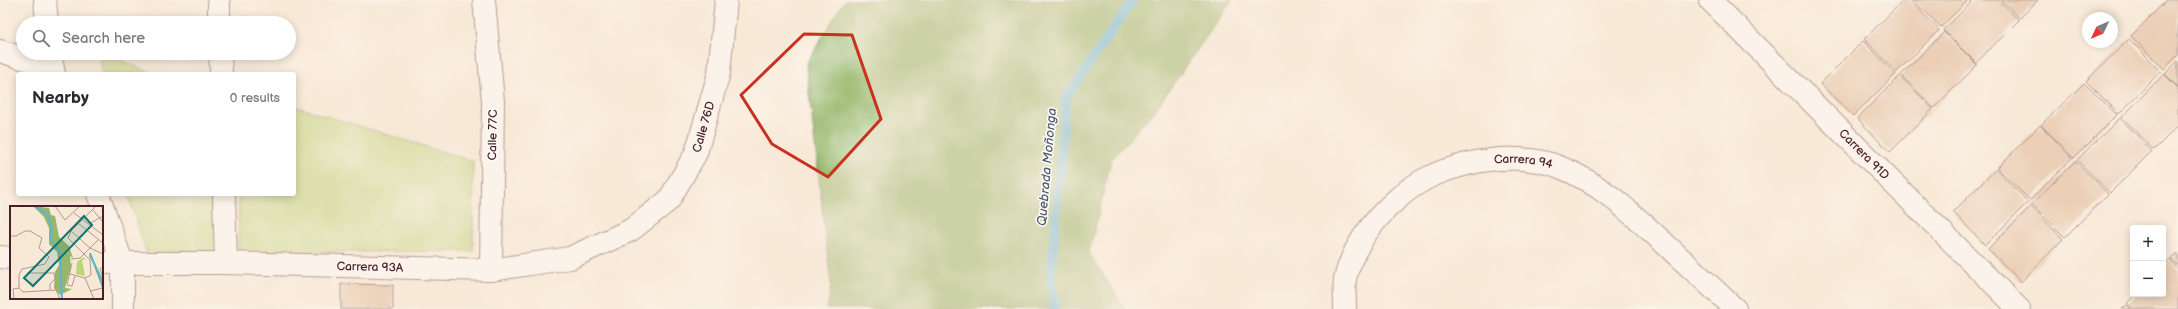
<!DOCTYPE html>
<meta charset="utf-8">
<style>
:root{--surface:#fff;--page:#f7f7f7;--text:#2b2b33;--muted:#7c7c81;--line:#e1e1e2}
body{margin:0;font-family:"Balsamiq Sans",sans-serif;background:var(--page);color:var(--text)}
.controls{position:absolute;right:12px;bottom:12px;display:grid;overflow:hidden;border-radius:4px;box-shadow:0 2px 10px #0003}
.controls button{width:36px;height:36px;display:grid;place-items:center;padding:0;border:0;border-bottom:1px solid var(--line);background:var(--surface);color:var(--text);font:20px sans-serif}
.compass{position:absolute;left:2082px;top:12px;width:36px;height:36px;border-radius:50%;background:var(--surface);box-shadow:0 2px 10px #0003;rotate:226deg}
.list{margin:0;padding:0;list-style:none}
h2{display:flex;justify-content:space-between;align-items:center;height:52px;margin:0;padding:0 16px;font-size:17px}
h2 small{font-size:13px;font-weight:400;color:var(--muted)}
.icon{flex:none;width:22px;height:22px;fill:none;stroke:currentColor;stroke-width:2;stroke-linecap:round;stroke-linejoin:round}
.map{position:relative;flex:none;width:2178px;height:309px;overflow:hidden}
.search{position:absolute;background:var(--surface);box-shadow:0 2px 10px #0003;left:16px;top:16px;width:280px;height:44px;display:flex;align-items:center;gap:10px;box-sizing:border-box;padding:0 14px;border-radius:22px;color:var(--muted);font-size:15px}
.panel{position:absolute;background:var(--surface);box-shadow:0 2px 10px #0003;left:16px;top:72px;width:280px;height:124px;border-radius:4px}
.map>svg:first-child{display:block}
</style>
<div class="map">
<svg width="2178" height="309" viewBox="0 0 2178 309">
<rect width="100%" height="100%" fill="#fdfcf7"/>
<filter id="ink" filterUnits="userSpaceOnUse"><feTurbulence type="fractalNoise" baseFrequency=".025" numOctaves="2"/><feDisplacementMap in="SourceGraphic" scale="8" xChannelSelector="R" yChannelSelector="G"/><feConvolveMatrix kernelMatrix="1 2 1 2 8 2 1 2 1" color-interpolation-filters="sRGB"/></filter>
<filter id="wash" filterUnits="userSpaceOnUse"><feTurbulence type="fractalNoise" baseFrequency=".012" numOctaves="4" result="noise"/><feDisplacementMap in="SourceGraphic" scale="16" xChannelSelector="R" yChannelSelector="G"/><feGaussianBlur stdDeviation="0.9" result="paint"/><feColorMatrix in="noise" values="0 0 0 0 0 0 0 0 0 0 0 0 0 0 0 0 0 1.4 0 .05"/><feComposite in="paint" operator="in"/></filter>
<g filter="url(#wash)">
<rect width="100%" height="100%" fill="#f8e9d7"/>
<!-- green -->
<path fill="#bdd479" stroke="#847a52" d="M98 53H102L155 74H102Z
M294 106 473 161V251L238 253 239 194H294Z
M128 194H215L219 255 148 258Z"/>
<!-- forest -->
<path fill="#96b669" stroke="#706a4a" d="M845 0H1232L1155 110 1111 160 1089 253 1125 309H827L831 286 806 64Z"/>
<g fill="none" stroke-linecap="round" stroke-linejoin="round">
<!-- stream -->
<path stroke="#5cb3d9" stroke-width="9" d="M1055 309 1051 275 1066 98 1133 0"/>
</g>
<g id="blocks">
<!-- building -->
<path fill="#dcb08f" d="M1904 0H1910L1939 30 1897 72 1864 39Z
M1913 0H1968L1941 27Z
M1974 0H1998L2019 20 1976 63 1943 30Z
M2001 0H2038L2020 18Z
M2167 0H2178V55L2164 69 2131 36Z
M1944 32 1977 65 1934 108 1901 75Z
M2129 39 2161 71 2119 114 2086 81Z
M1863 41 1896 74 1853 116 1820 84Z
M2178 61V87L2165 74Z
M2164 74 2178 88V126L2154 150 2122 117Z
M1900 76 1933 109 1890 152 1857 118Z
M2084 83 2117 115 2074 158 2041 125Z
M2120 118 2152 151 2110 193 2077 160Z
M2040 125 2072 158 2030 200 1997 168Z
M2075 161 2108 194 2065 237 2032 204Z
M1996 169 2028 202 1985 245 1953 212Z
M2031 206 2063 239 2021 282 1988 249Z
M2178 253V266L2171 259Z
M2170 260 2178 269V309H2133L2127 303 2136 294H2163V267Z
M341 284 393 285V309H341Z
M2127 305 2131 309H2122Z"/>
</g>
</g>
<g filter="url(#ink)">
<use href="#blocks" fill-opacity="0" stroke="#643d45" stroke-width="1"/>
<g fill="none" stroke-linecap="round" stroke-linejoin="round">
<defs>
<g id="minor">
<path d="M219 0V23"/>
<path d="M484 0 493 102 491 270"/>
<path id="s1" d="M1710 0 2019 309"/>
<path d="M0 51 51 67"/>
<path d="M220 53 221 74"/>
<path d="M224 194 226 263"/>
<path d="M0 257 11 258"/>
<path id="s2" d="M102 263H226L491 270 570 258 631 230 669 200 696 153 719 73 726 0"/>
<path id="s3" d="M1345 309C1345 300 1344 288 1345 279 1352 248 1374 219 1397 199 1418 180 1439 171 1467 164 1496 157 1534 156 1562 168 1601 184 1631 213 1662 241 1686 264 1711 286 1735 309"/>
</g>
<path id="tertiary" d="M45 0 47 23
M50 53 54 74
M98 194 123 265V309"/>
</defs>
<!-- minor casing -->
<use href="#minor" stroke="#643d45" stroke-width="24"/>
<!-- tertiary casing -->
<use href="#tertiary" stroke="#643d45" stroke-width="24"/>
<!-- minor -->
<use href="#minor" stroke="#fff" stroke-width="22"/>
<!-- tertiary -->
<use href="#tertiary" stroke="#fff" stroke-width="22"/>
</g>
</g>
<!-- marked area -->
<path d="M0 0H2178V309H0ZM804 34 852 35 881 119 828 177 772 144 741 95Z" fill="#f8e9d7" fill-opacity=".55" fill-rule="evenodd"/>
<path fill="none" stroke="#c8321e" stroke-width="3" stroke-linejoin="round" d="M804 34 852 35 881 119 828 177 772 144 741 95Z"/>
<g text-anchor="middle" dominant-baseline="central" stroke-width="3" stroke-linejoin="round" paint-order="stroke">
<!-- street labels -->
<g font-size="12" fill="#4a1f2b" stroke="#fdfcf7">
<text stroke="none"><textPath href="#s2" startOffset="666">Calle 76D</textPath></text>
<text transform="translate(493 135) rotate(-89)">Calle 77C</text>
<text stroke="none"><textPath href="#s1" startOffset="218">Carrera 91D</textPath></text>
<text stroke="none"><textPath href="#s3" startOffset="263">Carrera 94</textPath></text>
<text stroke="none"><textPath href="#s2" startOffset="268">Carrera 93A</textPath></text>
</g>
<!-- water labels -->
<g font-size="13" font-style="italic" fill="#515a71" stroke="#fdfcf7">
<text transform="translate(1047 167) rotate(-85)">Quebrada Moñonga</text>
</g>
</g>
<!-- overview -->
<g transform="translate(10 206)">
<rect width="93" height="93" fill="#f8e9d7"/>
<path d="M73 51 76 53 72 54 75 70 66 68 67 56Z" fill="#bdd479"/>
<path d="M23 0 39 2 41 9 45 10 49 31 59 40 63 52 60 50 61 61 55 82 62 83 50 89 44 82 45 66 49 59 47 46 39 38V22L34 11ZM80 47 92 71 93 85 84 58 79 51Z" fill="#96b669"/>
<path fill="none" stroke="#5cb3d9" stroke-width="2" d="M24 0 37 8 42 23 40 33 50 46 52 93M80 47 93 81"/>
<path fill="none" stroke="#b29892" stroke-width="1" d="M45 0 55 14 70 0M83 4 93 16M64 7 93 29M69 18 93 37M79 18 93 10M61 25 80 42 93 48M0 30H6L15 25H20L32 32 29 42 39 51 35 58 12 63 9 69V82M61 53 70 52 88 34M62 57 57 79 62 80 65 70M93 61 90 63 93 71M17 67H44L45 73 40 78V84M60 68 75 72 81 69 80 54 58 32 61 25 86 0M75 72 84 93M9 82 13 86 46 84 50 93M80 85 93 82M4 93 3 83 9 82"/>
<path fill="#0f766e" fill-opacity="0.15" stroke="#0f766e" stroke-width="2" d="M74 10 82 19 23 80 14 72Z"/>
<rect width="93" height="93" fill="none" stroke="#4a1f2b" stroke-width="2"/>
</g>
</svg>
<div class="controls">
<button>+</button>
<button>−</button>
</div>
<svg class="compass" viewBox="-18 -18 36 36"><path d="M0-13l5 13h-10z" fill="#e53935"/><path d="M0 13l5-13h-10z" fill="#7c7c81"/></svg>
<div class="search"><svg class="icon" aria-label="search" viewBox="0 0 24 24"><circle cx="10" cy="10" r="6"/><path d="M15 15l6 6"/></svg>Search here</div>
<section class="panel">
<h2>Nearby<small>0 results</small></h2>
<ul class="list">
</ul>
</section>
</div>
